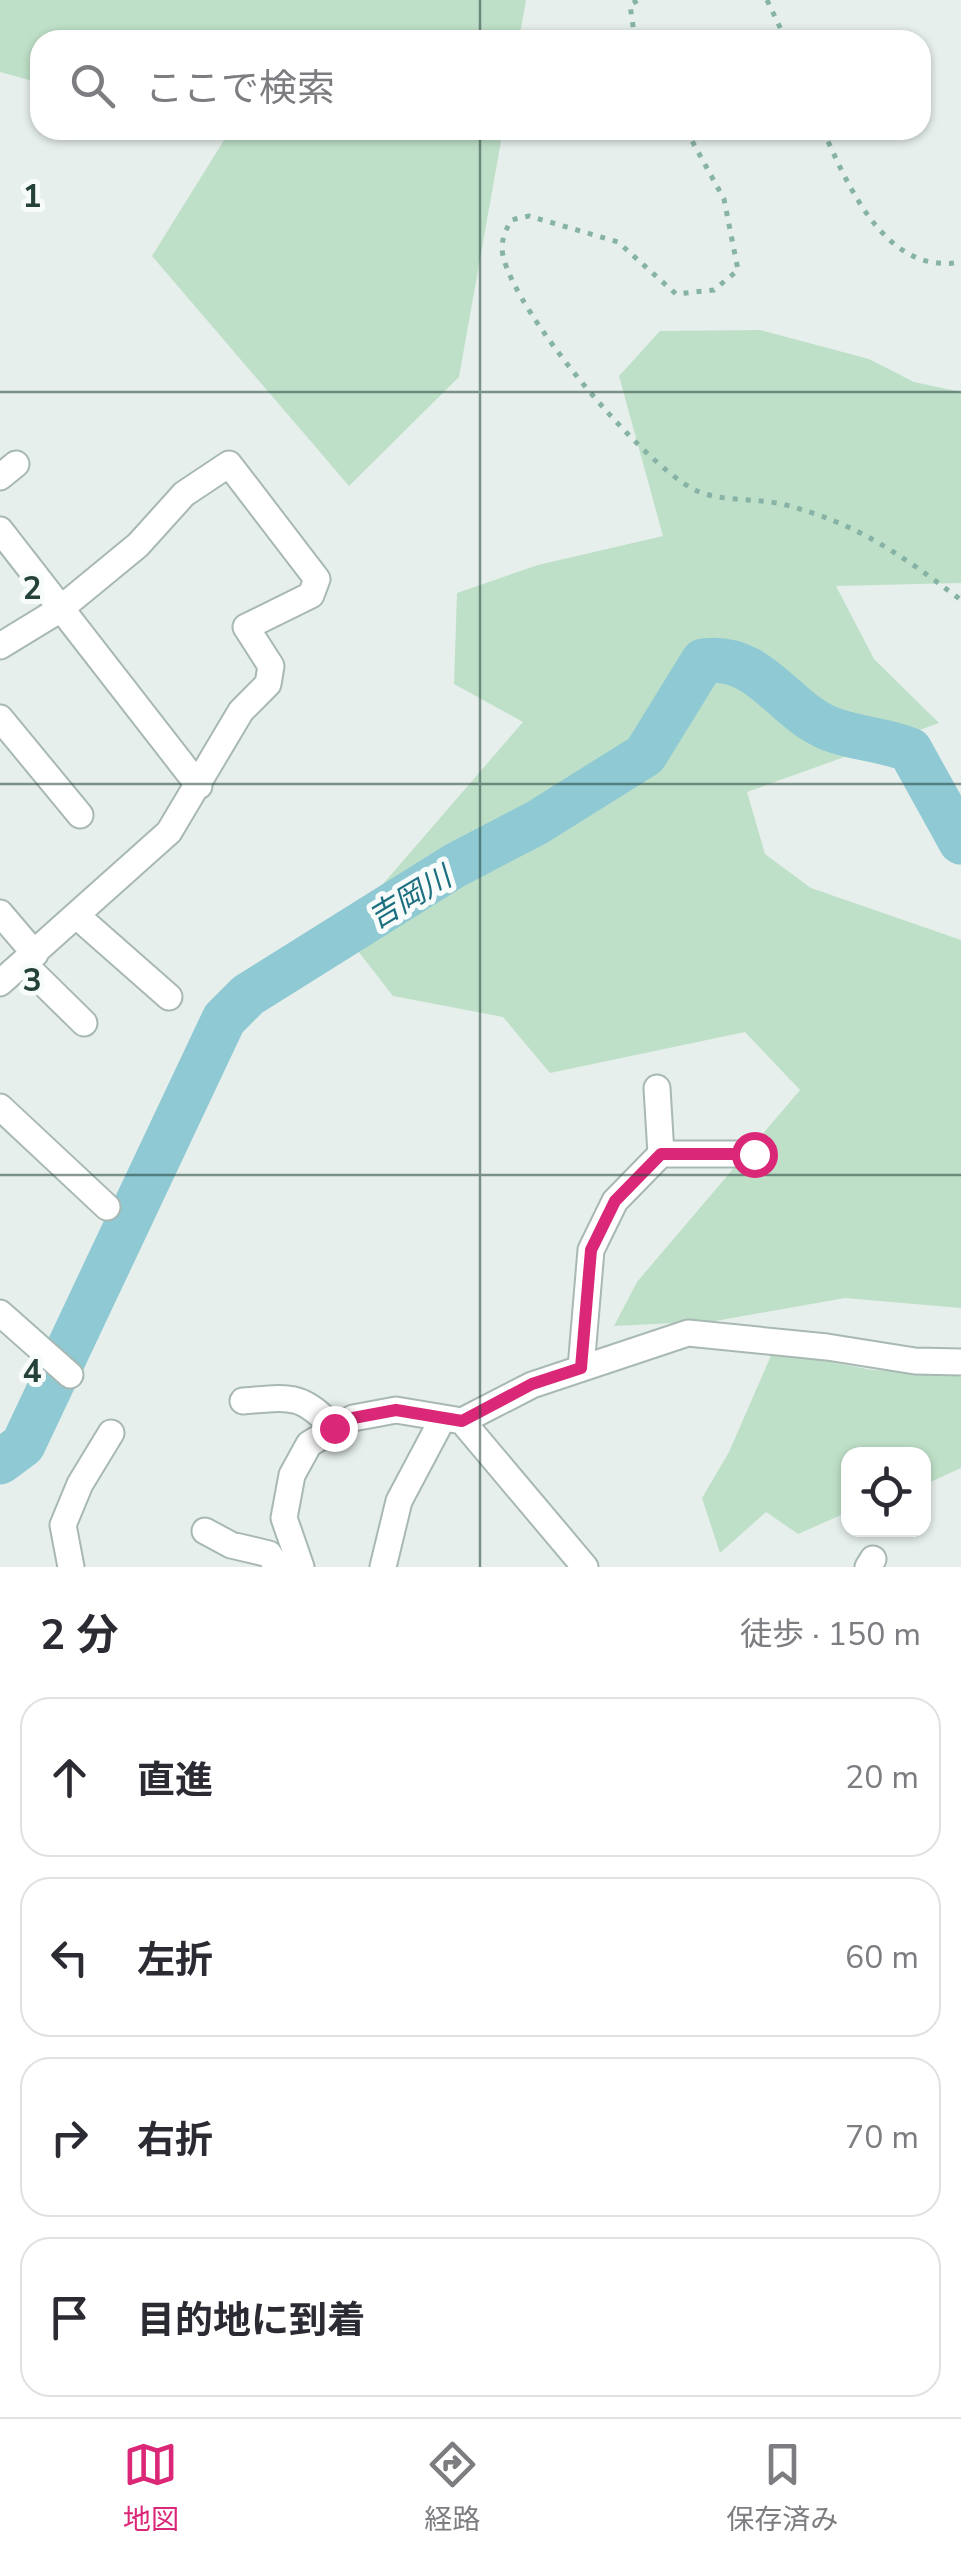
<!DOCTYPE html>
<html lang="ja">
<meta charset="utf-8">
<style>
:root{--surface:#fff;--page:#f7f7f7;--text:#2b2b33;--muted:#7c7c81;--line:#e1e1e2;--accent:#db2777}
body{margin:0;font-family:"Nunito Sans","Noto Sans JP",sans-serif;background:var(--page);color:var(--text)}
.controls{position:absolute;right:30px;bottom:30px;display:grid;overflow:hidden;border-radius:20px;box-shadow:0 2px 8px #0004}
.controls button{width:90px;height:90px;display:grid;place-items:center;padding:0;border:0;border-bottom:2px solid var(--line);background:var(--surface);color:var(--text);font:50px sans-serif}
.stop{position:absolute;width:30px;height:30px;margin:-22px;border:8px solid #db2777;border-radius:50%;background:#fff}
.stop.end{background:#db2777;border-color:#fff;box-shadow:0 2px 10px #0008}
.list{margin:0;padding:0;list-style:none}
h2{display:flex;justify-content:space-between;align-items:center;height:130px;margin:0;padding:0 40px;font-size:42px}
h2 small{font-size:32px;font-weight:400;color:var(--muted)}
.list li{display:grid;grid-template-columns:65px 1fr auto;gap:30px;align-items:center;box-sizing:border-box;height:160px;margin:0 20px 20px;padding:0 20px;border:2px solid var(--line);border-radius:30px}
.list b{display:block;font-size:38px;white-space:nowrap}
.list em{font-size:32px;font-style:normal;color:var(--muted)}
.icon{flex:none;width:55px;height:55px;fill:none;stroke:currentColor;stroke-width:2;stroke-linecap:round;stroke-linejoin:round}
.map{position:relative;flex:none;width:961px;height:1567px;overflow:hidden}
.search{position:absolute;background:var(--surface);box-shadow:0 2px 8px #0004;left:30px;right:30px;top:30px;height:110px;display:flex;align-items:center;gap:25px;box-sizing:border-box;padding:0 35px;border-radius:30px;color:var(--muted);font-size:38px}
.sheet{height:850px;background:var(--surface)}
nav{display:flex;justify-content:space-around;align-items:center;box-sizing:border-box;height:140px;border-top:2px solid var(--line);background:var(--surface);font-size:28px;color:var(--muted)}
nav a{display:grid;justify-items:center;gap:5px}
nav .on{color:var(--accent)}
.map>svg:first-child{display:block}
</style>
<div class="map">
<svg width="961" height="1567" viewBox="0 0 961 1567">
<rect width="100%" height="100%" fill="#e6efeb"/>
<!-- green -->
<path fill="#bfe0c8" d="M0 0H526L519 40H40V83L0 72Z
M205 130H503L459 377 349 486 152 256 226 137Z
M760 330 869 359 914 382 961 392V583L836 586 874 659 939 723 747 792 765 854 811 888 961 940V1308L845 1298 715 1321 614 1326 637 1282 800 1090 745 1032 550 1073 503 1017 393 996 358 951 377 891 523 722 454 684 457 593 538 565 663 536 619 376 660 331Z
M773 1351 872 1370 961 1373V1468L924 1485V1454H848V1512L798 1534 766 1512 720 1553 702 1498 729 1452Z"/>
<g fill="none" stroke-linecap="round" stroke-linejoin="round">
<!-- river -->
<path stroke="#8ec9d4" stroke-width="45" d="M0 1462 23 1445 224 1019 248 995 454 866 538 822 645 755 703 661C759 653 782 708 828 728 854 739 884 739 910 750L961 842"/>
<defs>
<path id="street" d="M0 477 16 464
M0 530 199 786
M0 646 59 610 138 545 184 494 229 464 317 579 311 595 246 627 271 666 268 684 241 711 169 832 0 983
M0 718 80 815
M0 913 35 954
M77 916 169 997
M24 964 84 1023
M0 1107 107 1207
M661 1154H754
M0 1313 70 1375
M581 1368 591 1250 615 1201 661 1154 657 1088
M243 1401C291 1397 300 1393 334 1428
M462 1421 532 1385 688 1333 827 1347 915 1361 961 1362
M205 1531 231 1545 269 1554 277 1567
M71 1567 63 1525 80 1484 111 1433
M301 1567 284 1518 292 1475 309 1444 353 1418 396 1410 462 1421 585 1567
M383 1567 399 1501 443 1418
M868 1567 873 1559"/>
</defs>
<!-- street casing -->
<use href="#street" stroke="#a8b8b2" stroke-width="29"/>
<!-- path -->
<path stroke="#86b3a5" stroke-width="5" stroke-dasharray="5 8" stroke-linecap="butt" d="M767 0 786 40
M635 40 630 5 638 0
M686 130 724 199 738 270 714 290 676 294 618 242 529 216 511 220C505 232 500 242 503 256 517 315 639 460 693 489 717 502 755 498 782 504 857 523 900 554 961 600
M823 130C848 186 886 276 961 262"/>
<!-- street -->
<use href="#street" stroke="#fff" stroke-width="25"/>
</g>
<g fill="none" stroke-linecap="round" stroke-linejoin="round">
<!-- route -->
<path stroke="#db2777" stroke-width="12" d="M334 1428 353 1418 396 1410 462 1421 532 1384 581 1368 591 1250 615 1201 661 1154H754"/>
</g>
<!-- grid -->
<path fill="none" stroke="#24423a" stroke-width="2.5" stroke-opacity="0.55" d="M480 0V40M480 130V1567M0 392H961M0 784H961M0 1175H961"/>
<g text-anchor="middle" dominant-baseline="central" stroke-width="10" stroke-linejoin="round" paint-order="stroke">
<!-- water labels -->
<g font-size="30" font-style="italic" fill="#1c6f80" stroke="#f7fbf9">
<text transform="translate(410 898) rotate(-31)">吉岡川</text>
</g>
</g>
<g font-size="32" text-anchor="middle" font-weight="bold" fill="#24423a" stroke="#f7fbf9" stroke-width="10" stroke-linejoin="round" paint-order="stroke">
<text x="32" y="207">1</text>
<text x="32" y="599">2</text>
<text x="32" y="991">3</text>
<text x="32" y="1382">4</text>
</g>
</svg>
<div class="controls">
<button><svg class="icon" aria-label="locate" viewBox="0 0 24 24"><circle cx="12" cy="12" r="6"/><path d="M12 2v4M12 18v4M2 12h4M18 12h4"/></svg></button>
</div>
<div class="stop" style="left:754px;top:1154px"></div>
<div class="stop end" style="left:334px;top:1428px"></div>
<div class="search"><svg class="icon" aria-label="search" viewBox="0 0 24 24"><circle cx="10" cy="10" r="6"/><path d="M15 15l6 6"/></svg>ここで検索</div>
</div>
<section class="sheet">
<h2>2 分<small>徒歩 · 150 m</small></h2>
<ul class="list">
<li><svg class="icon" aria-label="ahead" viewBox="0 0 24 24"><path d="M12 20V5M6 11l6-6 6 6"/></svg><div><b>直進</b></div><em>20 m</em></li>
<li><svg class="icon" aria-label="left" viewBox="0 0 24 24"><path d="M17 20v-9H6M10 6l-5 5 5 5"/></svg><div><b>左折</b></div><em>60 m</em></li>
<li><svg class="icon" aria-label="right" viewBox="0 0 24 24"><path d="M7 20v-9h11M14 6l5 5-5 5"/></svg><div><b>右折</b></div><em>70 m</em></li>
<li><svg class="icon" aria-label="arrive" viewBox="0 0 24 24"><path d="M6 21V4h12l-3 4 3 4H6"/></svg><div><b>目的地に到着</b></div></li>
</ul>
</section>
<nav>
<a class="on"><svg class="icon" aria-label="map" viewBox="0 0 24 24"><path d="M3 6l6-2 6 2 6-2v14l-6 2-6-2-6 2zM9 4v14M15 6v14"/></svg>地図</a>
<a><svg class="icon" aria-label="directions" viewBox="0 0 24 24"><path d="M12 3l9 9-9 9-9-9zM9 14v-3h6M13 9l2 2-2 2"/></svg>経路</a>
<a><svg class="icon" aria-label="saved" viewBox="0 0 24 24"><path d="M7 4h10v16l-5-4-5 4z"/></svg>保存済み</a>
</nav>
